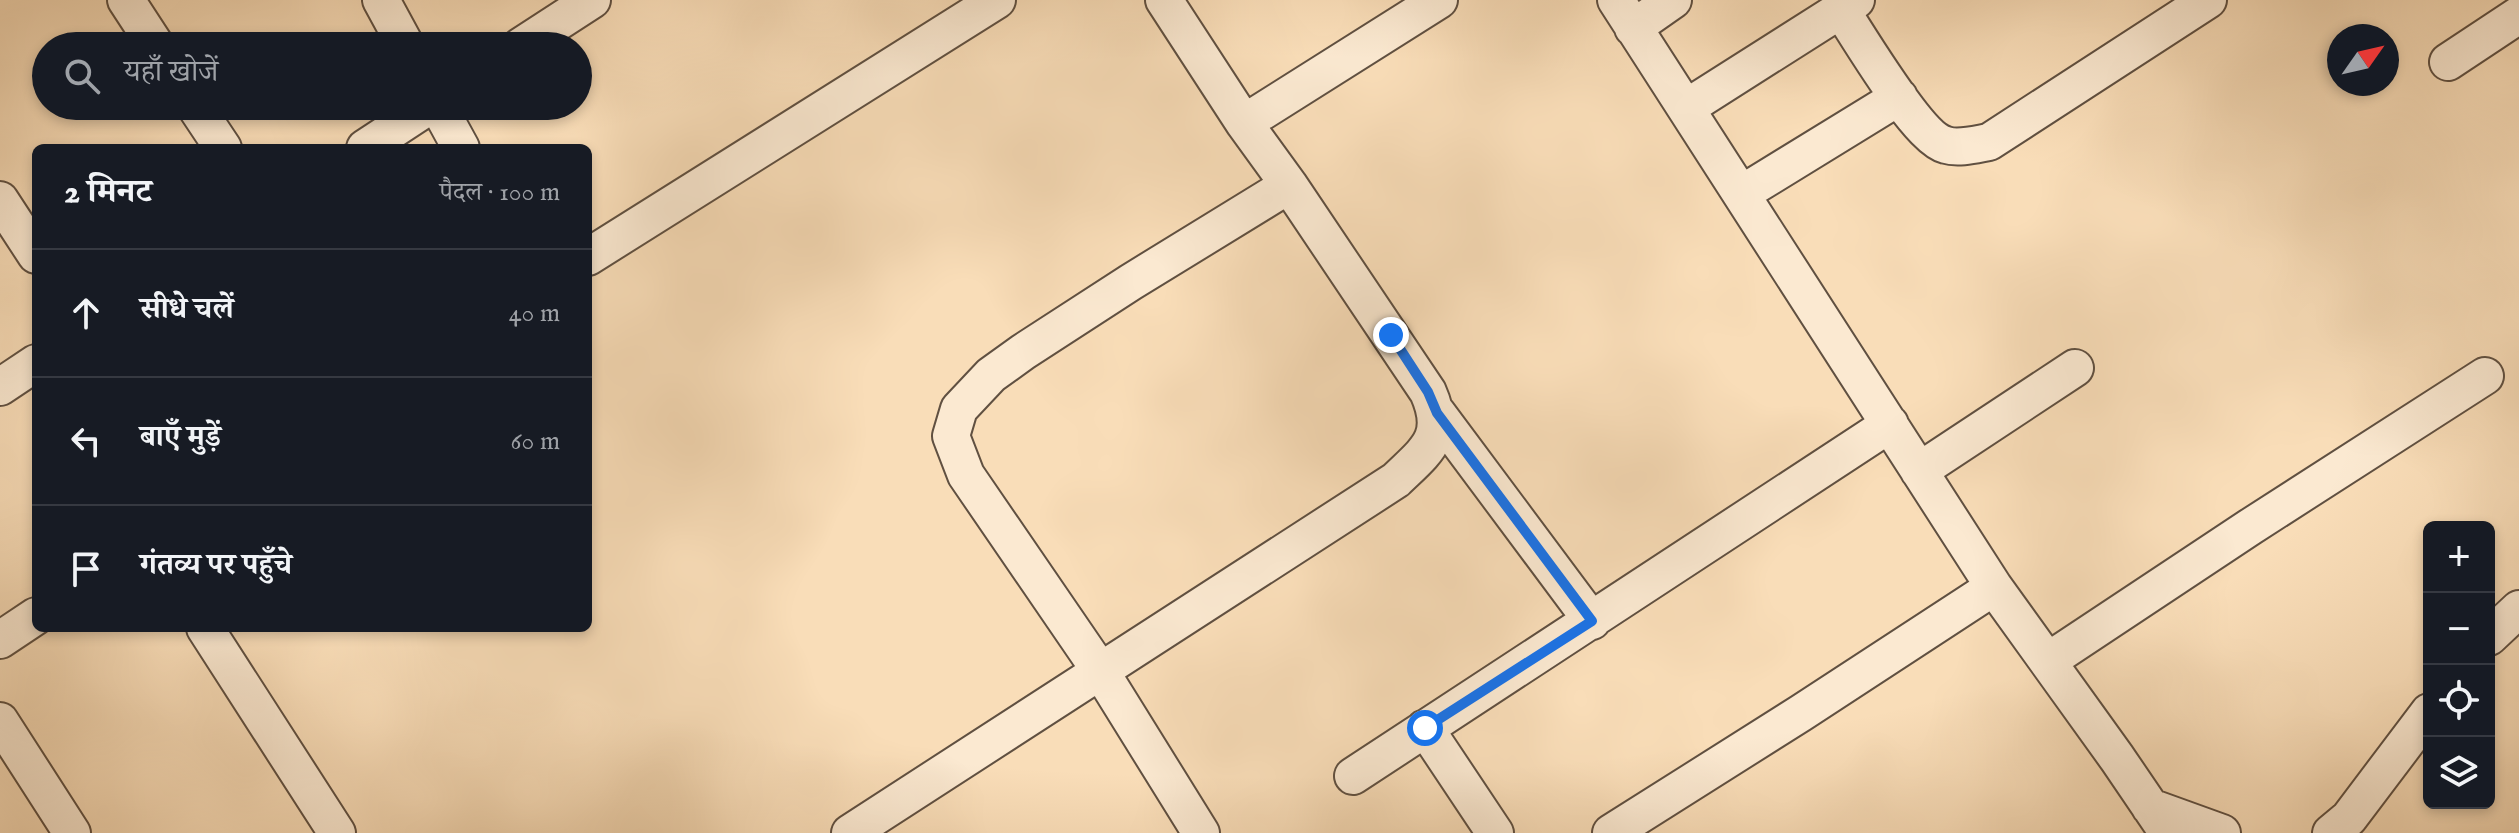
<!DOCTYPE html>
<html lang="hi">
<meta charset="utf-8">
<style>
:root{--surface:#171b24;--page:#242831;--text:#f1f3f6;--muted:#9ea1a6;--line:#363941}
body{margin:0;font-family:"IM FELL English","Noto Serif Devanagari",serif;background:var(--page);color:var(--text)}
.controls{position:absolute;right:24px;bottom:24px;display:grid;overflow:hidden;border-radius:12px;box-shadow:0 4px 12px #0003}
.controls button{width:72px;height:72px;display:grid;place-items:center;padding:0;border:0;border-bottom:2px solid var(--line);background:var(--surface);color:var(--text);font:40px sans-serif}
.compass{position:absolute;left:2327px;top:24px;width:72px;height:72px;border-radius:50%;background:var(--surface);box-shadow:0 4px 12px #0003;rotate:56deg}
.stop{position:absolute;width:24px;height:24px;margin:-18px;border:6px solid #1a73e8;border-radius:50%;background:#fff}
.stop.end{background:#1a73e8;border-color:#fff;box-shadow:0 2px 8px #0008}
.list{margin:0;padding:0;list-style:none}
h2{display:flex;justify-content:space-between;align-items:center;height:104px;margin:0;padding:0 32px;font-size:34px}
h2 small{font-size:26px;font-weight:400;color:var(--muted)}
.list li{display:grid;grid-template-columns:52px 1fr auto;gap:24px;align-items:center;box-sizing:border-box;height:128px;padding:0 32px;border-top:2px solid var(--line)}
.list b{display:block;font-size:30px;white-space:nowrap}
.list em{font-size:26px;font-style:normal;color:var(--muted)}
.icon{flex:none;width:44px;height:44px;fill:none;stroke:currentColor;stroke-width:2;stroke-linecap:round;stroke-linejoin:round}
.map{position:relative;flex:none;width:2519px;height:833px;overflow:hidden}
.search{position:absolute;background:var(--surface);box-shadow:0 4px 12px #0003;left:32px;top:32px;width:560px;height:88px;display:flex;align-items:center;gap:20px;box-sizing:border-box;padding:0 28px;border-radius:44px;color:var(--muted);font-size:30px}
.panel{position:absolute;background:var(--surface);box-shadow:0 4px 12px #0003;left:32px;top:144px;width:560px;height:488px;border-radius:12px}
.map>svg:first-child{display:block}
</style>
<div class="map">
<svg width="2519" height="833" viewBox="0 0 2519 833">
<rect width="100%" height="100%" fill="#f9ddb8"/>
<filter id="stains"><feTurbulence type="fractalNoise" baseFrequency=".0025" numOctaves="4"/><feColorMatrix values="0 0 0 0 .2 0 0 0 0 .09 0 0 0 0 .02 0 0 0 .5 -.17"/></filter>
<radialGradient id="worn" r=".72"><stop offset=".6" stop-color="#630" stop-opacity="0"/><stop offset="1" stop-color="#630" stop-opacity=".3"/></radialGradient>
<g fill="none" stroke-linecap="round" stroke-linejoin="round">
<defs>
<path id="minor" d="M126 0 156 46
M381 0 406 46
M1616 0 1994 587 2117 758 2168 833
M1841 10C1859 37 1918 138 1946 145 1959 149 1977 144 1989 142L2208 0
M1633 28 1673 0
M521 46 592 0
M2448 62 2519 15
M195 106 223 148
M438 106 461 148
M1686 108 1856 0
M1244 123 1439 0
M365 148 429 106
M1741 194 1899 97
M0 200 36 255
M588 257 997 0
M0 387 36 363
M1437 413 1592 621
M1919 471 2075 368
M205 628 337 833
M2489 637 2519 609
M0 640 36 616
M2048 661 2250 527 2485 376
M0 721 72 833
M1425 728 1495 833
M1353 776 1890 424
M2150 807 2222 833
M850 833 1396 480C1427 450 1448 437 1428 392L1289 185 1244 123 1164 0
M1201 833 1101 672 966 475 951 436 959 409 991 375 1023 352 1131 282 1289 185
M1611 833 1801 713 1994 587
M2331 833 2349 818 2429 712"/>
</defs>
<!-- minor casing -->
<use href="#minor" stroke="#605041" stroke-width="40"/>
<!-- minor -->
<use href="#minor" stroke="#fbe9d1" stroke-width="36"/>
</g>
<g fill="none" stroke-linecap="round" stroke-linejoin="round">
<!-- route -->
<path stroke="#1a73e8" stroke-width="10" d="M1391 335 1428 392 1437 413 1592 621 1425 728"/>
</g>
<rect width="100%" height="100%" filter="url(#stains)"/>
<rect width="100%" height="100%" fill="url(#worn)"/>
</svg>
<div class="controls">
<button>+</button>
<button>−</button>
<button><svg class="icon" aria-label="locate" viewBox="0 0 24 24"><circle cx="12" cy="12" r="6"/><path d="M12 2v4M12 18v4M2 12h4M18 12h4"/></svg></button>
<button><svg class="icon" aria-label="layers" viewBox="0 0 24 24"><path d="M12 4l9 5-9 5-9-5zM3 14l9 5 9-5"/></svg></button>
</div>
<svg class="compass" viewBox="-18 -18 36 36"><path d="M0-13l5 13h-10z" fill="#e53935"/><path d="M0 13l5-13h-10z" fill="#9ea1a6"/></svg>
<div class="stop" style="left:1425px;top:728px"></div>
<div class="stop end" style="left:1391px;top:335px"></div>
<div class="search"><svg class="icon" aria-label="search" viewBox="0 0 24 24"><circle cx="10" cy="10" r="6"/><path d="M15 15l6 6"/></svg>यहाँ खोजें</div>
<section class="panel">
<h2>2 मिनट<small>पैदल · 100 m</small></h2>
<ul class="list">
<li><svg class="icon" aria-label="ahead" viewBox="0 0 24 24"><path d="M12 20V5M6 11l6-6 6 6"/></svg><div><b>सीधे चलें</b></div><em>40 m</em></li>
<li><svg class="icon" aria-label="left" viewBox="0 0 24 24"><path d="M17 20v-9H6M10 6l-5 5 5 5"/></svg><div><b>बाएँ मुड़ें</b></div><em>60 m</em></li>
<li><svg class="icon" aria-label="arrive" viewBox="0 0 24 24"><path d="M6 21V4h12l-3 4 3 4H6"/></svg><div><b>गंतव्य पर पहुँचे</b></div></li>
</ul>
</section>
</div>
